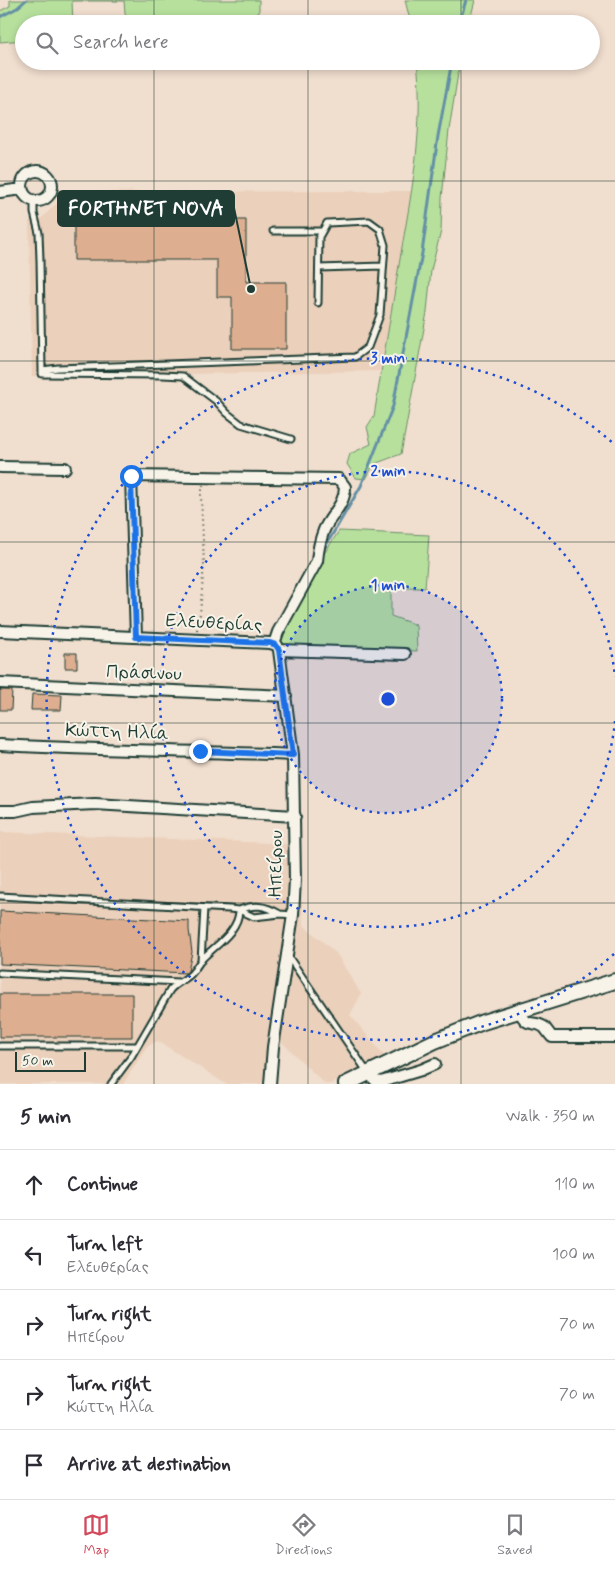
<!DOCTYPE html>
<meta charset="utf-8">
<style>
:root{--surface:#fff;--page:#f2f2f3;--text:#2b2b33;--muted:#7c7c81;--line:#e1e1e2;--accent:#d1495b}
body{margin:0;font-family:Mynerve,sans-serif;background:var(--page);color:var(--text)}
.scale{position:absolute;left:15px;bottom:12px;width:71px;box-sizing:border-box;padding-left:5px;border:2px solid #1f3d34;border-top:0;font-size:14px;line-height:18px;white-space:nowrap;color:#1f3d34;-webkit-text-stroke:4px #f7f3e8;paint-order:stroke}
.stop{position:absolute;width:15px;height:15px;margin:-11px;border:4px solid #1a73e8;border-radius:50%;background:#fff}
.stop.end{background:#1a73e8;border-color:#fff;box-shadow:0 1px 5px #0008}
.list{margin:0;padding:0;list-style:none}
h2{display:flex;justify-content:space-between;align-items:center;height:65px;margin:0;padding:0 20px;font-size:21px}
h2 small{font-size:16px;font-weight:400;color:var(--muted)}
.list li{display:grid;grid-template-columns:32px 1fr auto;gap:15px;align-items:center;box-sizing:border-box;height:70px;padding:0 20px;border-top:1px solid var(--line)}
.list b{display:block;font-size:19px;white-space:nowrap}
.list p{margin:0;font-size:16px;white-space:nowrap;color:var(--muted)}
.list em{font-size:16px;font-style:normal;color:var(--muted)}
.icon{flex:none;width:28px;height:28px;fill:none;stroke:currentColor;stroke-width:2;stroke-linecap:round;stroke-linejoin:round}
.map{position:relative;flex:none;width:615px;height:1084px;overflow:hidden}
.search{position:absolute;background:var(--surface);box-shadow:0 2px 8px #0003;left:15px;right:15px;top:15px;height:55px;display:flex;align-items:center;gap:12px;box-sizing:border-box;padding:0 18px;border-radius:28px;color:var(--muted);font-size:19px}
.sheet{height:415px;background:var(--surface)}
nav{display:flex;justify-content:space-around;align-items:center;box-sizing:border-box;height:70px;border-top:1px solid var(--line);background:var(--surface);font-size:14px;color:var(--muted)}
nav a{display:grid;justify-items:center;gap:2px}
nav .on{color:var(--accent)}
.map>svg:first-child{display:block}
</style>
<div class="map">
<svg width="615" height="1084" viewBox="0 0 615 1084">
<rect width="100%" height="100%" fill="#f0dece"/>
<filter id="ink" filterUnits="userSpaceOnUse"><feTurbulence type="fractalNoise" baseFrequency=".02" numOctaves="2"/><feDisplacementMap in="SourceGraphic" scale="10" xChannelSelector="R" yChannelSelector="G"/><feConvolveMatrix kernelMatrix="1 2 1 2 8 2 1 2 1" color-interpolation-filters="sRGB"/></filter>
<g filter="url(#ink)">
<!-- built -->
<path fill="#ebd0bb" d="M412 191 381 371 32 376 29 221 42 218 68 192Z
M0 832 291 844V899L302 901 303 925 336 953 361 994 350 1015 386 1058 330 1084H325L284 1044 272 1039 267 1076 261 1084H226L158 1041 147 1046 123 1084H0Z"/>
<!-- green -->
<path fill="#b7e09d" stroke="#6b8e68" d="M10 0H259V13L224 24H126L124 1H72L73 24H24V40L0 42V11L10 6Z
M405 0H475L469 24H411Z
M417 61H460L449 130 442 198 441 231 431 270 427 312 401 454 374 464 366 479 356 478 347 464 350 454 371 444 367 427 374 416C383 359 393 303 402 247 413 186 424 123 417 61Z
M339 531 429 535 425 588H391V616L416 625 417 651 283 647 277 637 319 561Z"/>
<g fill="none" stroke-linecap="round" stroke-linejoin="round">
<!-- stream -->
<path stroke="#6390a5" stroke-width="3" d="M0 17 17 8 26 0
M459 24 466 0
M322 552 361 486 393 406 422 253 438 136 452 61"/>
</g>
<!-- building -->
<path fill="#deae90" stroke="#1f3d34" d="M74 220H246V282H286V349H232V297H217V260H74Z
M65 653H77V668H65Z
M0 690H12L11 710H0Z
M32 694 62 695 61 710H31Z
M0 911 189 921V930L192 952 188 971 186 973 0 964Z
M0 994H132V1037H0Z"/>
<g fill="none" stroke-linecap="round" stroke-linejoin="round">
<defs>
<path id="service" d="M34 201V213L39 233 40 260 42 370 58 368 355 357 368 347 380 315 385 245 380 229 369 221 327 223 319 237 318 303
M273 231H322
M319 268 383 266
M42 370V374L163 375 183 376 216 401 227 413 241 424 291 439
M0 896 229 909 239 910 254 917 280 914 293 915
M239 910C254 904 265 905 280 914
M288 956 368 1073
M201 961 204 908
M0 973 179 982
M0 1046H137
M111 1084 131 1057 170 990C176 983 185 980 191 974 196 969 198 963 203 958 216 945 239 931 239 910"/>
<path id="minor" d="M22 186a15 15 0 1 1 30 0a15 15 0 1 1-30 0Z
M0 192 22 189
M0 467 65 468
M0 631 270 643 277 645 279 650 293 755 295 880 293 915 273 1047 270 1084
M136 637 131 476 339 479 345 487C345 505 331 514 324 530 320 540 318 550 317 561L278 632 274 644
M279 650 405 654
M0 683 286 696
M0 745C98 750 196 751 293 755
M0 811H15L33 807 95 804 295 816
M519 1010C528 1030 532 1019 544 1027 547 1030 549 1034 552 1037H615
M368 1073 376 1081 381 1082 421 1070 435 1064"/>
<path id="tertiary" d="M346 1084 435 1041 483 1022 615 981"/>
</defs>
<!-- service casing -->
<use href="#service" stroke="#1f3d34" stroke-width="9"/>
<!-- minor casing -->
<use href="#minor" stroke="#1f3d34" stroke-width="14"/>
<!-- tertiary casing -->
<use href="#tertiary" stroke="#1f3d34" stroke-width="18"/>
<!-- path -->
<path stroke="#1f3d34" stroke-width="2" stroke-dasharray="1 4" stroke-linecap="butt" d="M197 630 200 614 204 564 201 495 203 485"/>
<!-- service -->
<use href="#service" stroke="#f7f3e8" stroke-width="5"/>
<!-- minor -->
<use href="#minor" stroke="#f7f3e8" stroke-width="10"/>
<!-- tertiary -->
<use href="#tertiary" stroke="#f7f3e8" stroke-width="14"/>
</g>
</g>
<g fill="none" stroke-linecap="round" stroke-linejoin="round" filter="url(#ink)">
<!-- route -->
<path stroke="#1a73e8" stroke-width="6" d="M131 476 136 637 270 643 276 645 279 650 293 755 200 751"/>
</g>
<!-- grid -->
<path fill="none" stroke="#1f3d34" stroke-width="1" stroke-opacity="0.55" d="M154 0V24M308 0V24M461 0V24M154 61V1084M308 61V1084M461 61V1084M0 181H615M0 361H615M0 542H615M0 723H615M0 903H615"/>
<!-- distance rings -->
<circle cx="388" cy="699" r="114" fill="#1d4ed8" fill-opacity=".12"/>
<g fill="none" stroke="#1d4ed8" stroke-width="2.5" stroke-dasharray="2.5 5">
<circle cx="388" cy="699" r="114"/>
<path d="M615 721A228 228 0 1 1 615 677"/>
<path d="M614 954A341 341 0 1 1 614 444"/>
</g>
<g text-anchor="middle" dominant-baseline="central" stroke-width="4" stroke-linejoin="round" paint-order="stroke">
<!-- street labels -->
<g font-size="19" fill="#1f3d34" stroke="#f7f3e8">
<text transform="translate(214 623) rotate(3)">Ελευθερίας</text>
<text transform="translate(144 673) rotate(2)">Πράσινου</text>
<text transform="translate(117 732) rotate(2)">Κώττη Ηλία</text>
<text transform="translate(276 864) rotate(-89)">Ηπείρου</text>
</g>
</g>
<circle cx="388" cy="699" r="8" fill="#1d4ed8" stroke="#f7f3e8" stroke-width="2.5"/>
<g font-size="15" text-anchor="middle" font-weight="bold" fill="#1d4ed8" stroke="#f7f3e8" stroke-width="4" stroke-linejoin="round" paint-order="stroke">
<text x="388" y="363">3 min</text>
<text x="388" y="476">2 min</text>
<text x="388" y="590">1 min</text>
</g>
<!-- callouts -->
<path fill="none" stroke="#1f3d34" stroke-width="2" d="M251 289L234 208"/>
<circle fill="#1f3d34" stroke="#f7f3e8" stroke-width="2" cx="251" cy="289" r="5"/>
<rect fill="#1f3d34" stroke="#1f3d34" stroke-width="2" x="58" y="191" width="176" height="35" rx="5"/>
<g font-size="20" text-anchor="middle" font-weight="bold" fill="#fff">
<text x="146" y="215">FORTHNET NOVA</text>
</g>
</svg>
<div class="scale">50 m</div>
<div class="stop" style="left:131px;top:476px"></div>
<div class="stop end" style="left:200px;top:751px"></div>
<div class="search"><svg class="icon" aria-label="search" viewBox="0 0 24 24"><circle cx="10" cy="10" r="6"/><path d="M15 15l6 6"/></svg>Search here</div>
</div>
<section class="sheet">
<h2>5 min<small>Walk · 350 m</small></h2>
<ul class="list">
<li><svg class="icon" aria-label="ahead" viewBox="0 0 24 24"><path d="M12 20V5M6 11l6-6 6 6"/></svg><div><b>Continue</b></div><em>110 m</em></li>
<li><svg class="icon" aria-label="left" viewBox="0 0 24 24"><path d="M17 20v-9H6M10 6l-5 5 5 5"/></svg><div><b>Turn left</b><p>Ελευθερίας</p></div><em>100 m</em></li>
<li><svg class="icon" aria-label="right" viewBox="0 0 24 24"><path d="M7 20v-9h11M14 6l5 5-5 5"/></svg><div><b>Turn right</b><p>Ηπείρου</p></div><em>70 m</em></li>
<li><svg class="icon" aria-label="right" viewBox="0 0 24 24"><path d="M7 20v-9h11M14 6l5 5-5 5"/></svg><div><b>Turn right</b><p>Κώττη Ηλία</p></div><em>70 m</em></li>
<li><svg class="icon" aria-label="arrive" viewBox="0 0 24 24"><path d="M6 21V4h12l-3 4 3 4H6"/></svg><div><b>Arrive at destination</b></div></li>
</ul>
</section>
<nav>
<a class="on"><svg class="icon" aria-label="map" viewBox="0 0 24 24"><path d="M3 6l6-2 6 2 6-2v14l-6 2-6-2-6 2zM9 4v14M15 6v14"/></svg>Map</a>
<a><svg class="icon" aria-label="directions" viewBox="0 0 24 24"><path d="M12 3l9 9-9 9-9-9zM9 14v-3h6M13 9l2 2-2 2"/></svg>Directions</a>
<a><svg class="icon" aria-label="saved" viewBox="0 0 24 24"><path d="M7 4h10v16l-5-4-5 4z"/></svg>Saved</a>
</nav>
